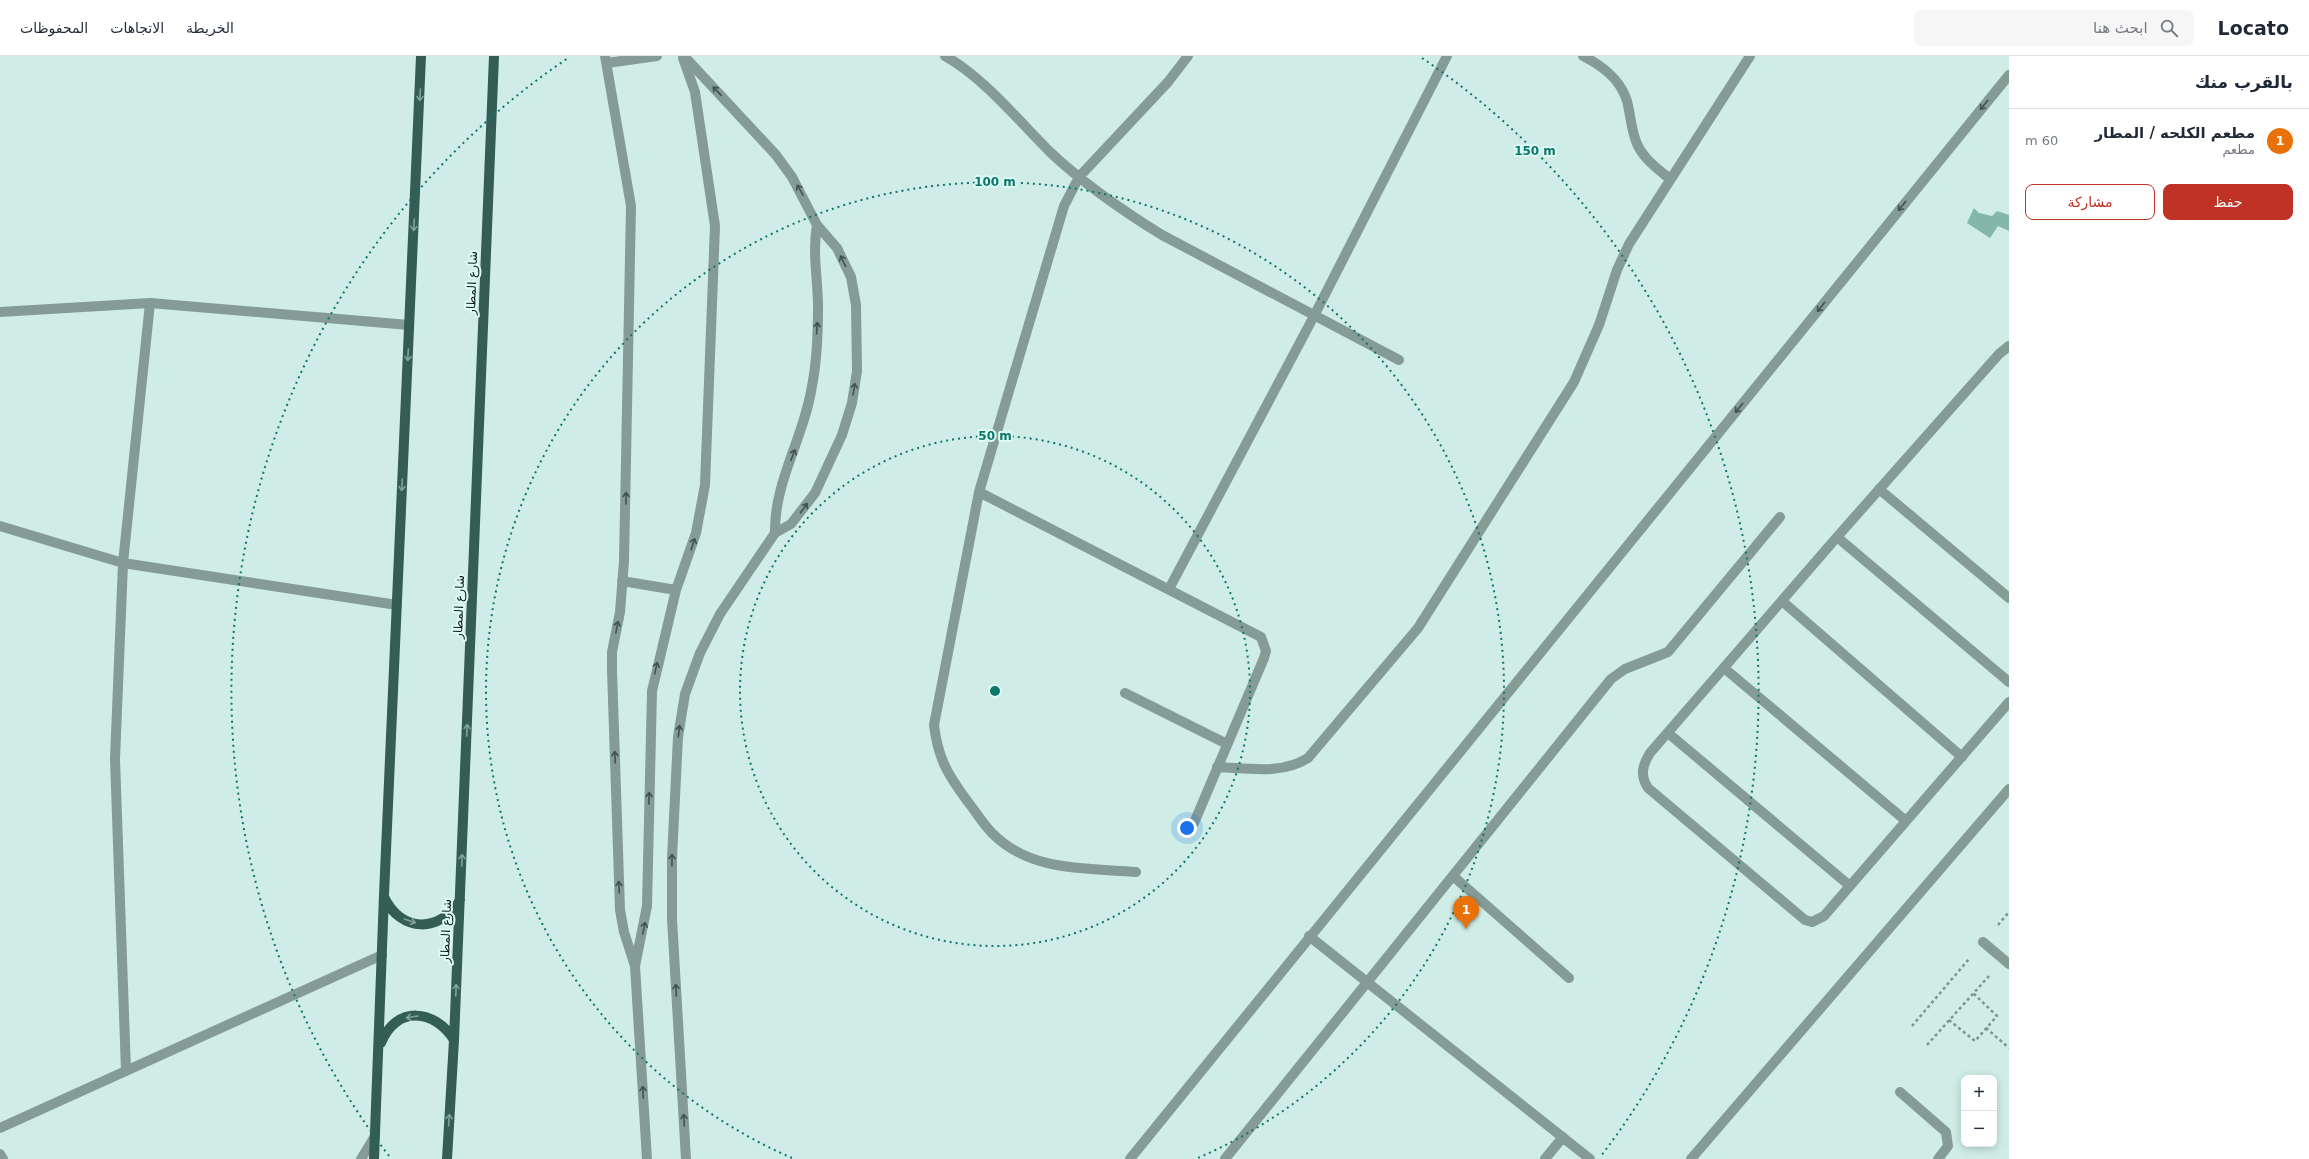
<!DOCTYPE html>
<html lang="ar">
<meta charset="utf-8">
<style>
:root{--surface:#fff;--page:#f6f6f7;--text:#1f2937;--muted:#747a83;--line:#e0e1e3;--accent:#c03226}
body{margin:0;font-family:"DejaVu Sans","Noto Naskh Arabic",sans-serif;background:var(--page);color:var(--text);direction:rtl}
.controls{position:absolute;right:12px;bottom:12px;display:grid;overflow:hidden;border-radius:8px;box-shadow:0 2px 10px #0003}
.controls button{width:36px;height:36px;display:grid;place-items:center;padding:0;border:0;border-bottom:1px solid var(--line);background:var(--surface);color:var(--text);font:20px sans-serif}
.you{position:absolute;left:1187px;top:772px;width:14px;height:14px;margin:-10px;border:3px solid #fff;border-radius:50%;background:#1a73e8;box-shadow:0 0 0 6px #1a73e833}
.badge{display:grid;place-items:center;width:26px;height:26px;border-radius:50%;background:var(--accent);color:#fff;font-size:13px;font-weight:700}
.pin{position:absolute;translate:-50% -33px;filter:drop-shadow(0 1px 2px #0008)}
.pin::after{content:'';position:absolute;top:21px;width:14px;height:12px;background:inherit;clip-path:polygon(0 0,100% 0,50% 100%)}
.list{margin:0;padding:0;list-style:none}
h2{display:flex;justify-content:space-between;align-items:center;height:52px;margin:0;padding:0 16px;font-size:17px}
h2 small{font-size:13px;font-weight:400;color:var(--muted)}
.list li{display:grid;grid-template-columns:26px 1fr auto;gap:12px;align-items:center;box-sizing:border-box;height:64px;padding:0 16px;border-top:1px solid var(--line)}
.list b{display:block;font-size:15px;white-space:nowrap}
.list p{margin:0;font-size:13px;white-space:nowrap;color:var(--muted)}
.list em{font-size:13px;font-style:normal;color:var(--muted)}
.actions{display:flex;gap:8px;padding:12px 16px}
.actions a{flex:1;padding:9px 0;border:1px solid var(--accent);border-radius:8px;text-align:center;font-size:14px;color:var(--accent)}
.actions .main{background:var(--accent);color:#fff}
.icon{flex:none;width:22px;height:22px;fill:none;stroke:currentColor;stroke-width:2;stroke-linecap:round;stroke-linejoin:round}
.map{position:relative;flex:none;width:2009px;height:1103px;overflow:hidden;direction:ltr}
header{display:flex;align-items:center;gap:24px;box-sizing:border-box;height:56px;padding:0 20px;background:var(--surface);border-bottom:1px solid var(--line)}
header strong{font-size:19px}
nav{display:flex;gap:22px;margin-inline-start:auto;font-size:14px}
.search{width:280px;height:36px;background:var(--page);display:flex;align-items:center;gap:10px;box-sizing:border-box;padding:0 14px;border-radius:8px;color:var(--muted);font-size:15px}
main{display:flex}
aside{flex:1;background:var(--surface)}
.map>svg:first-child{display:block}
</style>
<header>
<strong>Locato</strong>
<div class="search"><svg class="icon" aria-label="search" viewBox="0 0 24 24"><circle cx="10" cy="10" r="6"/><path d="M15 15l6 6"/></svg>ابحث هنا</div>
<nav><a>الخريطة</a><a>الاتجاهات</a><a>المحفوظات</a></nav>
</header>
<main>
<aside>
<h2>بالقرب منك<small></small></h2>
<ul class="list">
<li><span class="badge" style="background:#e8710a">1</span><div><b>مطعم الكلحه / المطار</b><p>مطعم</p></div><em>60 m</em></li>
</ul>
<div class="actions"><a class="main">حفظ</a><a>مشاركة</a></div>
</aside>
<div class="map">
<svg width="2009" height="1103" viewBox="0 0 2009 1103">
<rect width="100%" height="100%" fill="#cfede6"/>
<!-- building -->
<path fill="#82b7aa" d="M1974 152 1979 157 1992 160 1997 155 2009 159V175L1998 170 1990 182 1967 167Z"/>
<g fill="none" stroke-linecap="round" stroke-linejoin="round">
<!-- path -->
<path stroke="#7d938e" stroke-width="2.5" stroke-dasharray="3 3" stroke-linecap="butt" d="M1998 869 2009 856
M1949 964 1975 985 1997 960 1973 937
M1912 970 1969 903
M1986 972 2009 992
M1927 989 1989 920"/>
<!-- service -->
<path stroke="#859b95" stroke-width="10" d="M945 0C982 20 1019 65 1050 96 1084 128 1123 155 1162 179L1399 304
M1583 0C1603 10 1620 23 1627 45 1631 60 1631 76 1638 90 1645 104 1659 114 1670 123
M0 256 150 247 409 269
M2009 290 1999 298 1837 481 1650 697C1642 710 1640 719 1648 732L1805 864 1812 866 1824 860 2009 646
M1879 433 2009 542
M979 436 1261 581 1266 595 1264 602 1194 767
M1837 481 2009 626
M1169 533 1314 260 1447 0
M1782 545 1962 701
M1724 612 1906 765
M1125 637 1227 688
M1668 677 1850 830
M1217 711C1248 712 1281 719 1308 702L1418 572 1574 326 1599 269 1617 214 1629 188 1750 0
M1136 816C1086 812 1030 816 992 777 983 768 976 756 968 746 948 719 938 703 934 669L979 436 1064 150 1079 121 1168 26 1188 0
M1453 820 1569 922
M1309 880 1590 1103
M1983 886 2009 908
M1900 1036 1946 1076 1948 1090 1938 1103
M361 1103 375 1080
M1225 1103 1611 623 1625 613 1668 596 1780 461
M1545 1103 1563 1081
M1691 1103 2009 733"/>
<!-- minor -->
<path stroke="#859b95" stroke-width="10" d="M605 0 631 150 624 505 620 556 612 596V614L620 854 624 876 635 910 647 1103
M684 0 776 99 792 121 817 169 837 192 851 221 856 249 857 315 852 347 842 379 815 437 791 468 775 477 720 558 700 597 685 638 678 681 672 802V863L686 1103
M607 7 657 0
M0 470 123 507 397 549
M775 477C774 425 804 382 812 330 817 305 818 277 818 251 818 223 812 197 817 169
M622 525 676 534
M635 910 647 850 652 635 676 534 696 477 705 429 715 170 695 36 683 2
M126 1015 115 703 123 507 150 247
M0 1072 382 899
M0 1098 3 1103
M1130 1103 2009 19"/>
<!-- primary -->
<path stroke="#345d54" stroke-width="10" d="M384 841C401 877 440 877 460 844
M381 987C396 949 435 953 454 984
M374 1103 384 839 421 0
M447 1103 454 984 494 0"/>
</g>
<!-- one-way arrows -->
<defs><path id="oneway-shaft" d="M-6 0H5M1.5-3L5.5 0L1.5 3" fill="none" stroke-width="1.6" stroke-linecap="round" stroke-linejoin="round"/></defs>
<g stroke="#42524e">
<use href="#oneway-shaft" transform="translate(717 35) rotate(-133)"/>
<use href="#oneway-shaft" transform="translate(1984 49) rotate(129)"/>
<use href="#oneway-shaft" transform="translate(800 134) rotate(-120)"/>
<use href="#oneway-shaft" transform="translate(1902 150) rotate(129)"/>
<use href="#oneway-shaft" transform="translate(843 205) rotate(-116)"/>
<use href="#oneway-shaft" transform="translate(1821 251) rotate(129)"/>
<use href="#oneway-shaft" transform="translate(817 272) rotate(-86)"/>
<use href="#oneway-shaft" transform="translate(854 333) rotate(-81)"/>
<use href="#oneway-shaft" transform="translate(1739 352) rotate(129)"/>
<use href="#oneway-shaft" transform="translate(793 399) rotate(-69)"/>
<use href="#oneway-shaft" transform="translate(626 442) rotate(-89)"/>
<use href="#oneway-shaft" transform="translate(804 452) rotate(-53)"/>
<use href="#oneway-shaft" transform="translate(693 488) rotate(-72)"/>
<use href="#oneway-shaft" transform="translate(617 571) rotate(-79)"/>
<use href="#oneway-shaft" transform="translate(656 612) rotate(-77)"/>
<use href="#oneway-shaft" transform="translate(679 675) rotate(-83)"/>
<use href="#oneway-shaft" transform="translate(615 701) rotate(-92)"/>
<use href="#oneway-shaft" transform="translate(649 742) rotate(-89)"/>
<use href="#oneway-shaft" transform="translate(672 804) rotate(-89)"/>
<use href="#oneway-shaft" transform="translate(619 831) rotate(-92)"/>
<use href="#oneway-shaft" transform="translate(644 872) rotate(-78)"/>
<use href="#oneway-shaft" transform="translate(676 934) rotate(-93)"/>
<use href="#oneway-shaft" transform="translate(643 1036) rotate(-93)"/>
<use href="#oneway-shaft" transform="translate(684 1064) rotate(-93)"/>
</g>
<g stroke="#80a49c">
<use href="#oneway-shaft" transform="translate(420 39) rotate(93)"/>
<use href="#oneway-shaft" transform="translate(414 169) rotate(93)"/>
<use href="#oneway-shaft" transform="translate(408 299) rotate(93)"/>
<use href="#oneway-shaft" transform="translate(402 429) rotate(93)"/>
<use href="#oneway-shaft" transform="translate(467 674) rotate(-88)"/>
<use href="#oneway-shaft" transform="translate(462 804) rotate(-88)"/>
<use href="#oneway-shaft" transform="translate(410 865) rotate(19)"/>
<use href="#oneway-shaft" transform="translate(456 934) rotate(-88)"/>
<use href="#oneway-shaft" transform="translate(412 961) rotate(171)"/>
<use href="#oneway-shaft" transform="translate(449 1064) rotate(-86)"/>
</g>
<!-- distance rings -->
<g fill="none" stroke="#0f766e" stroke-width="2" stroke-dasharray="2 4">
<circle cx="995" cy="635" r="255"/>
<path d="M792 1102A509 509 0 1 1 1198 1102"/>
<path d="M389 1100A764 764 0 0 1 568 2M1422 2A764 764 0 0 1 1601 1100"/>
</g>
<g text-anchor="middle" dominant-baseline="central" stroke-width="4" stroke-linejoin="round" paint-order="stroke">
<!-- street labels -->
<g font-size="12" fill="#0b1613" stroke="#dcfbf3">
<text transform="translate(472 227) rotate(-88)">شارع المطار</text>
<text transform="translate(459 551) rotate(-88)">شارع المطار</text>
<text transform="translate(446 875) rotate(-88)">شارع المطار</text>
</g>
</g>
<circle cx="995" cy="635" r="6" fill="#0f766e" stroke="#dcfbf3" stroke-width="2"/>
<g font-size="12" text-anchor="middle" font-weight="bold" fill="#0f766e" stroke="#dcfbf3" stroke-width="4" stroke-linejoin="round" paint-order="stroke">
<text x="1535" y="99">150 m</text>
<text x="995" y="130">100 m</text>
<text x="995" y="384">50 m</text>
</g>
</svg>
<div class="controls">
<button>+</button>
<button>−</button>
</div>
<div class="you"></div>
<div class="pin badge" style="left:1466px;top:873px;background:#e8710a">1</div>
</div>
</main>
